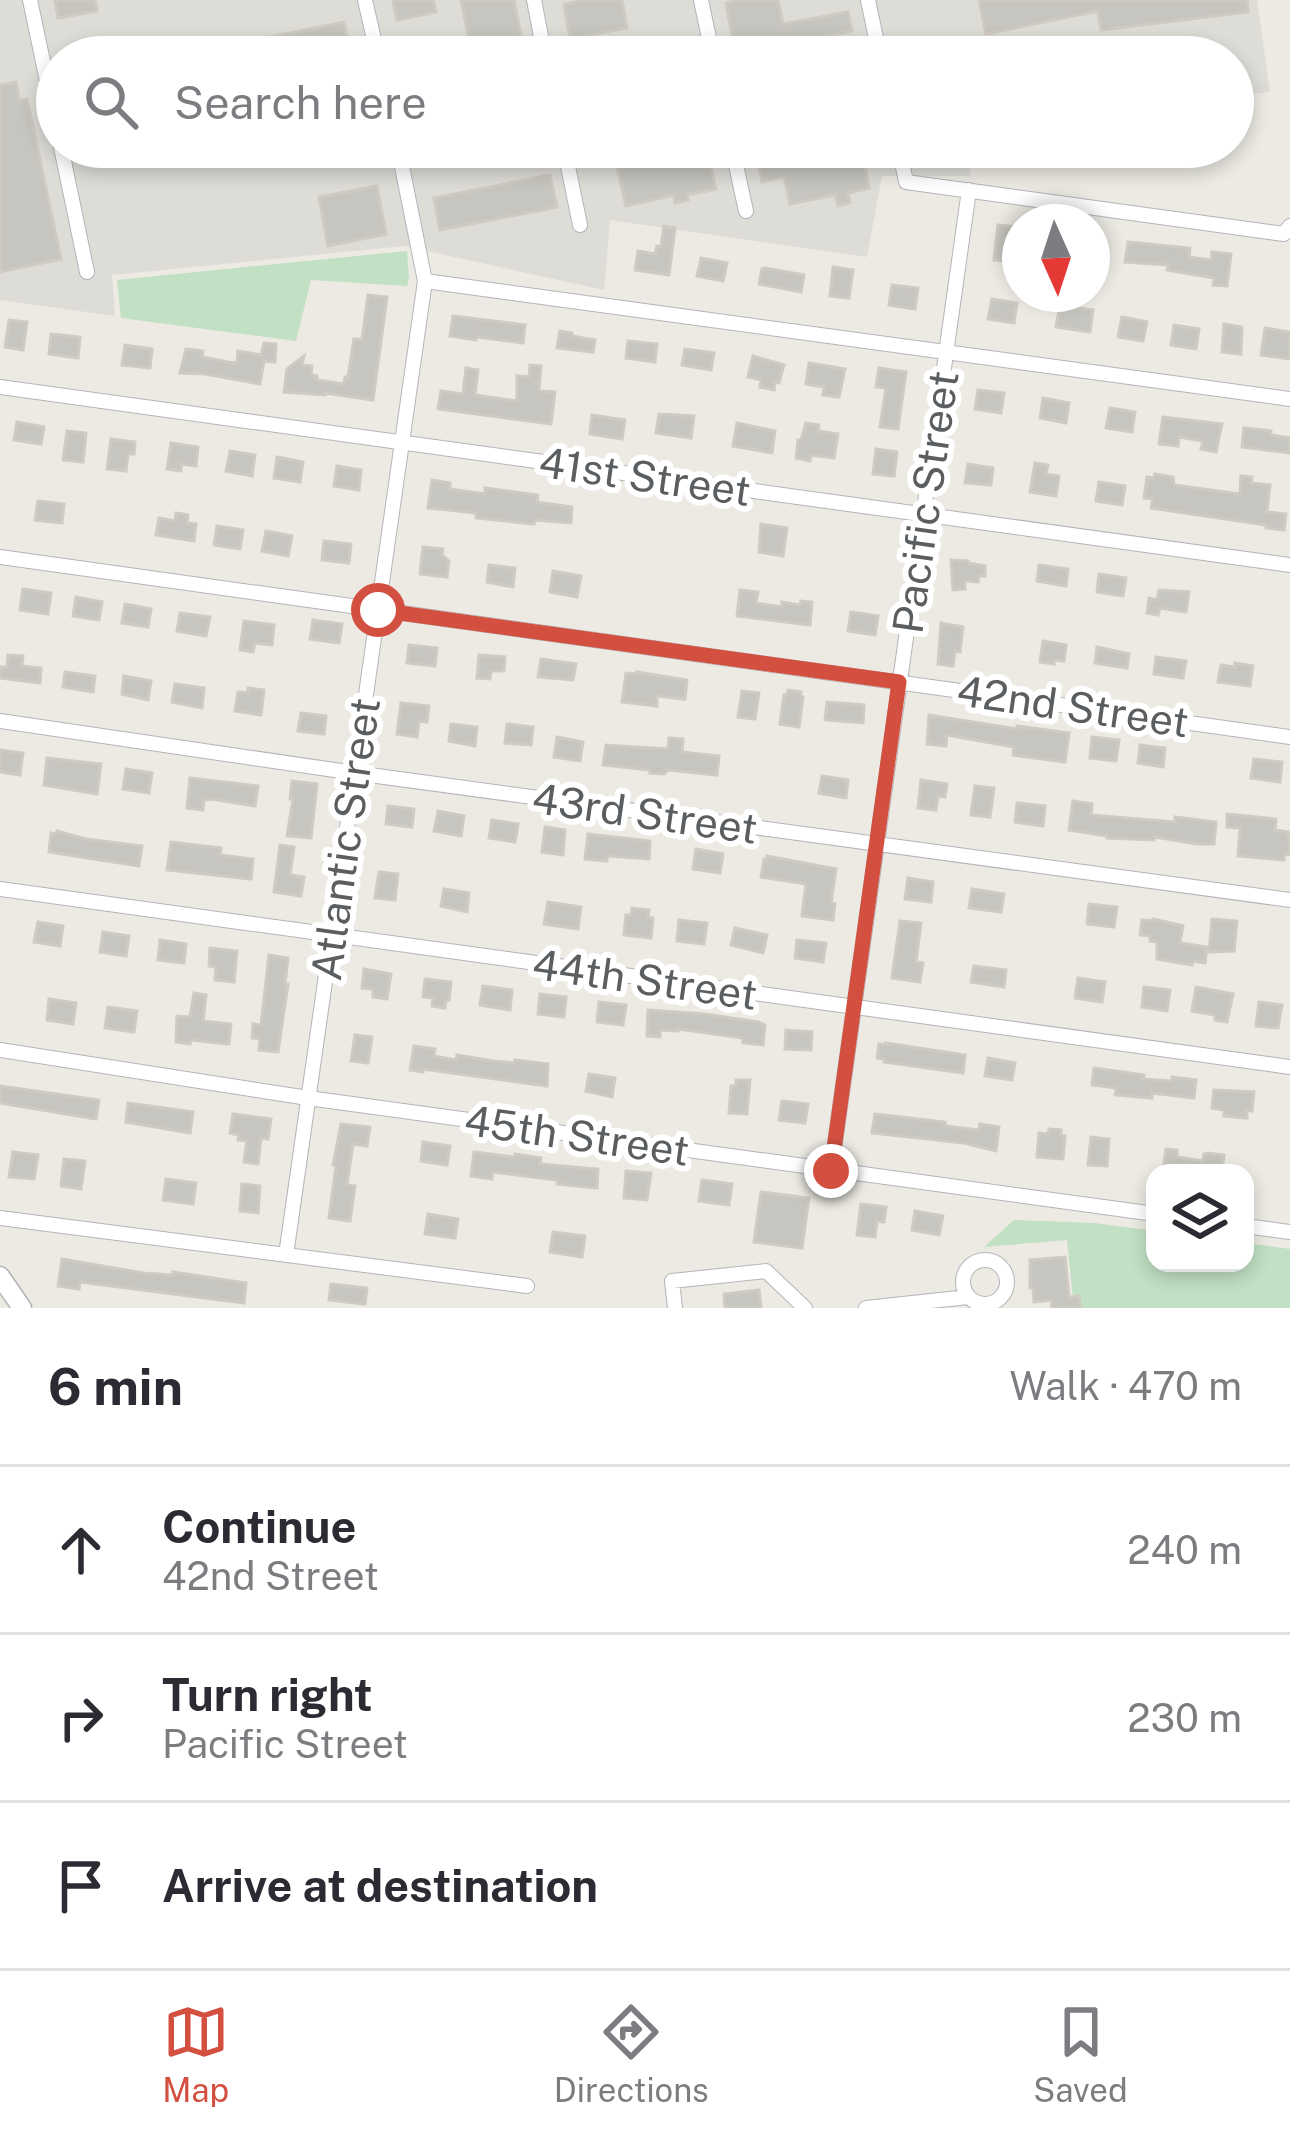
<!DOCTYPE html>
<meta charset="utf-8">
<style>
:root{--surface:#fff;--page:#f7f7f7;--text:#2b2b33;--muted:#7c7c81;--line:#e1e1e2;--accent:#d35041}
body{margin:0;font-family:"Public Sans",sans-serif;background:var(--page);color:var(--text)}
.controls{position:absolute;right:36px;bottom:36px;display:grid;overflow:hidden;border-radius:24px;box-shadow:0 6px 18px #0003}
.controls button{width:108px;height:108px;display:grid;place-items:center;padding:0;border:0;border-bottom:3px solid var(--line);background:var(--surface);color:var(--text);font:60px sans-serif}
.compass{position:absolute;left:1002px;top:204px;width:108px;height:108px;border-radius:50%;background:var(--surface);box-shadow:0 6px 18px #0003;rotate:177deg}
.stop{position:absolute;width:36px;height:36px;margin:-27px;border:9px solid #d35041;border-radius:50%;background:#fff}
.stop.end{background:#d35041;border-color:#fff;box-shadow:0 3px 12px #0008}
.list{margin:0;padding:0;list-style:none}
h2{display:flex;justify-content:space-between;align-items:center;height:156px;margin:0;padding:0 48px;font-size:51px}
h2 small{font-size:39px;font-weight:400;color:var(--muted)}
.list li{display:grid;grid-template-columns:78px 1fr auto;gap:36px;align-items:center;box-sizing:border-box;height:168px;padding:0 48px;border-top:3px solid var(--line)}
.list b{display:block;font-size:45px;white-space:nowrap}
.list p{margin:0;font-size:39px;white-space:nowrap;color:var(--muted)}
.list em{font-size:39px;font-style:normal;color:var(--muted)}
.icon{flex:none;width:66px;height:66px;fill:none;stroke:currentColor;stroke-width:2;stroke-linecap:round;stroke-linejoin:round}
.map{position:relative;flex:none;width:1290px;height:1308px;overflow:hidden}
.search{position:absolute;background:var(--surface);box-shadow:0 6px 18px #0003;left:36px;right:36px;top:36px;height:132px;display:flex;align-items:center;gap:30px;box-sizing:border-box;padding:0 42px;border-radius:66px;color:var(--muted);font-size:45px}
.sheet{height:660px;background:var(--surface)}
nav{display:flex;justify-content:space-around;align-items:center;box-sizing:border-box;height:168px;border-top:3px solid var(--line);background:var(--surface);font-size:33px;color:var(--muted)}
nav a{display:grid;justify-items:center;gap:6px}
nav .on{color:var(--accent)}
.map>svg:first-child{display:block}
</style>
<div class="map">
<svg width="1290" height="1308" viewBox="0 0 1290 1308">
<rect width="100%" height="100%" fill="#eceae3"/>
<!-- industrial -->
<path fill="#dddcd7" d="M0 0H1257L1270 92 1233 96V57H57V147H966L971 176H882L867 257 610 220 604 290 404 246 112 275 115 316 0 300Z"/>
<!-- green -->
<path fill="#c2e0c3" d="M407 251 409 279 407 286 311 280 296 341 121 318 117 280Z
M1014 1220 1094 1223 1155 1231V1263H1245V1243L1290 1249V1308H1074L1067 1240 984 1247Z"/>
<!-- building -->
<path fill="#c7c5bf" stroke="#cfcbc2" stroke-width="3" d="M55 0H95L97 11 58 18Z
M393 0H433L436 12 397 20Z
M461 0H514L521 36 470 46Z
M585 0H622L627 28 570 39 564 4Z
M741 0H778L783 24 848 12 852 31 735 54 726 3Z
M979 0H1247L1248 12 1101 30 1098 11 986 34Z
M344 22 351 57H196V52Z
M16 82 19 100 27 99 61 259 0 272V85Z
M103 147H187L188 152 126 165 125 162 106 165Z
M662 147H706L716 189 687 195 688 200 675 203 674 195 626 206 615 158Z
M755 147H877L879 158 864 161 869 188 848 193 850 203 838 206 835 195 790 204 784 177 762 182Z
M550 175 557 207 440 230 434 198Z
M377 186 386 234 328 246 319 197Z
M998 225 1018 227 1014 262 994 260Z
M664 226 675 228 669 275 635 270 638 251 655 254 657 246 661 247Z
M1128 242 1190 248 1189 257 1211 260 1212 252 1231 254 1227 286 1213 285 1214 278 1167 270 1168 265 1125 262Z
M701 258 727 263 723 281 697 276Z
M833 267 853 270 849 298 830 296Z
M765 268 804 275 801 292 759 284 762 269Z
M892 285 918 288 915 309 889 305Z
M368 295 387 297 373 400 325 393V395L284 392 287 369 304 356 302 365 312 366 311 375 317 376V380L344 384 345 377H348L354 339 362 340Z
M992 299 1017 303 1014 323 988 319Z
M1060 305 1093 310 1090 332 1056 327Z
M453 316 525 325 523 343 477 337 476 340 450 336Z
M1122 317 1147 322 1143 341 1118 337Z
M9 320 27 322 23 350 5 347Z
M1224 324 1242 327 1241 354 1222 352Z
M1174 325 1199 329 1196 349 1171 345Z
M1265 328 1289 332 1290 359 1261 355Z
M560 331 572 333V336L595 340 593 352 557 348Z
M51 334 80 337 78 358 49 354Z
M628 341 657 344 655 362 626 358Z
M264 343 276 344 275 362 264 361 260 384 205 374 180 373 186 349 203 351 202 357 233 363 237 362 238 351 261 355Z
M125 345 152 349 150 368 122 365Z
M685 349 714 353 711 370 682 365Z
M753 356 784 365 779 383 775 382 774 390 760 387 761 380 748 377Z
M809 363 845 369 839 397 823 395 824 387 806 384Z
M530 365 541 366 539 391 555 392 551 424 438 409 441 391 463 394 466 368 478 370 475 395 517 401V376L529 377Z
M879 368 906 372 898 429 880 427 886 388 876 387Z
M978 390 1004 393 1001 413 975 409Z
M1043 398 1069 403 1066 423 1040 418Z
M1110 408 1135 412 1132 432 1106 428Z
M659 414 694 416 691 438 656 433Z
M592 415 625 420 622 439 590 434Z
M1163 417 1222 424 1216 452 1201 449 1203 441 1179 437 1178 446 1159 444Z
M17 422 44 427 41 444 14 440Z
M737 423 775 431 772 453 733 446Z
M806 423 819 425 818 431 838 434 834 458 811 455 810 461 796 458 798 440H801Z
M1244 428 1271 431V435L1290 438V453L1242 447Z
M67 431 86 433 83 462 63 460Z
M111 439 135 442 134 454H128L126 471 107 469Z
M171 443 198 447 196 466 181 464V471L167 469Z
M876 449 897 452 894 476 873 474Z
M230 451 255 455 252 476 226 471Z
M277 457 303 462 300 482 274 478Z
M1035 463 1048 465 1046 474 1059 476 1056 496 1030 492Z
M968 464 993 468 991 485 965 483Z
M337 466 361 470 359 490 334 486Z
M1155 474 1173 477 1174 485 1240 494 1241 476 1252 477 1251 483 1270 485 1267 512 1286 514 1284 530 1266 528V525L1151 508 1153 499 1144 498 1147 477 1154 478Z
M432 480 450 483V489L485 494V488L538 495 537 502 572 507 571 523 535 520 534 524 476 518V513L428 508Z
M1099 482 1125 486 1122 505 1096 501Z
M38 501 64 504 62 523 35 520Z
M176 513 188 515 187 523 196 524 194 541 156 535 159 518 175 521Z
M761 524 787 528 783 556 759 552Z
M217 526 243 530 240 549 214 545Z
M266 531 292 536 288 556 262 551Z
M324 541 351 544 349 563 322 560Z
M423 547 443 549 442 555 449 561 447 577 420 574Z
M951 560 968 561V563L985 566V576H979L978 582 965 581V589L953 590Z
M489 565 515 568 513 587 487 582Z
M1039 565 1068 569 1066 586 1037 581Z
M553 571 581 576 577 597 550 592Z
M1099 574 1126 578 1123 596 1097 592Z
M23 589 51 593 48 614 20 610Z
M740 590 758 592 756 603 782 607V602L800 605 801 601 812 602 810 625 737 616Z
M1159 590 1189 592 1186 612 1160 608 1158 615 1147 613 1149 598 1157 600Z
M76 597 102 602 99 620 73 616Z
M125 604 151 609 148 627 122 623Z
M851 612 878 616 875 635 848 631Z
M180 613 210 617 206 636 177 631Z
M313 620 342 624 339 643 310 639Z
M244 621 274 625 272 645 255 643 253 652 240 650Z
M941 623 963 627 960 652 955 651 953 666 938 664Z
M1043 641 1066 645 1064 661 1054 660V664L1040 662Z
M409 645 437 648 435 666 407 663Z
M1097 647 1129 654 1127 668 1095 663Z
M8 655 23 656 22 666 41 668 40 683 0 678V667H7Z
M479 655 505 657 504 671H491L490 679 477 678Z
M1156 657 1186 661 1183 678 1154 674Z
M541 659 576 664 573 680 538 677Z
M1235 663 1253 666 1250 686 1218 682 1221 665 1235 667Z
M65 672 95 676 93 692 63 687Z
M637 672 687 680 685 699 657 696V706L622 702 626 673 637 674Z
M124 676 151 681 148 700 122 694Z
M175 684 204 688 202 708 172 702Z
M248 688 264 690 261 715 235 711 238 692 248 693Z
M788 690 801 692 800 696 803 697 799 727 780 724 784 695H787Z
M742 691 759 693 755 719 738 717Z
M827 702 864 705 863 723 825 720Z
M401 703 429 706 427 722 419 721 417 737 397 734Z
M301 713 326 716 324 734 298 731Z
M929 715 1017 729V726L1069 733 1065 762 1013 755 1014 747 947 735 946 746 927 744Z
M451 724 477 727 475 746 449 741Z
M507 724 533 727 531 745 505 743Z
M557 737 583 742 580 761 554 757Z
M1092 737 1119 740 1116 761 1090 758Z
M669 738 683 739 682 752 719 756 717 775 668 770 664 774 650 773V770L603 765 606 745 668 749Z
M1140 745 1165 748 1163 767 1138 763Z
M0 750 23 753 20 775 0 772Z
M47 758 101 764 97 794 44 785Z
M1254 759 1282 762 1280 782 1251 778Z
M126 769 152 773 149 793 123 789Z
M822 776 848 780 846 798 819 793Z
M190 778 258 786 255 806 211 799 204 800 203 810 187 808Z
M921 780 947 784 945 797 938 796 936 810 918 808Z
M292 781 317 784 311 838 287 836 293 799H290Z
M975 786 994 788 990 817 971 815Z
M1073 801 1092 804 1091 815 1175 822V817L1216 822 1214 844H1197L1155 837 1154 840 1107 838V836L1069 830Z
M1017 803 1045 806 1043 826 1015 822Z
M388 806 414 809 412 827 386 824Z
M438 811 464 816 461 836 434 831Z
M1227 814 1276 819 1275 830 1288 832 1290 855 1284 854V860L1238 856 1240 828 1227 827Z
M492 820 518 824 515 842 489 838Z
M545 827 565 830 563 855 542 852Z
M57 831 86 839 142 846 139 866 49 852 51 833 57 834Z
M588 834 650 841 649 859 607 856V861L585 859Z
M171 842 221 848 220 855 253 859 251 879 167 870Z
M280 845 294 847 290 875 304 877 301 896 274 892Z
M696 849 723 854 720 873 693 869Z
M767 856 836 869 831 903 835 904 833 920 802 916 806 884 761 877 764 859 767 860Z
M379 872 398 874 395 900 375 898Z
M908 878 933 882 931 902 905 899Z
M444 889 469 893 467 912 441 906Z
M972 889 1004 894 1001 912 969 908Z
M548 902 581 907 578 929 544 924Z
M1089 904 1117 907 1114 927 1087 924Z
M632 908 649 910 648 917 653 918 651 938 624 935 626 915H631Z
M1153 919 1183 926 1180 943 1207 947 1205 963 1193 961 1192 965 1157 959V942L1150 941V936L1140 935 1142 920 1152 921Z
M1212 919 1237 921 1234 951 1209 952Z
M679 920 707 923 704 944 677 941Z
M900 921 921 923 916 962 923 963 920 982 892 978Z
M38 922 63 926 60 946 34 942Z
M735 928 767 935 763 953 731 945Z
M103 932 129 936 126 956 100 952Z
M160 940 186 944 184 963 158 960Z
M797 940 826 943 823 962 795 958Z
M210 948 237 951 234 982 215 980 216 967 209 966Z
M269 955 288 958 285 984H288L278 1052 259 1050 260 1039 252 1038 253 1024 261 1025Z
M974 966 1006 970 1004 987 971 982Z
M364 969 391 974 387 999 373 997V989L362 988Z
M1078 978 1105 982 1102 1002 1075 998Z
M425 979 451 982 449 1000H446L445 1008 432 1006 433 998 423 997Z
M483 986 512 990 510 1010 480 1005Z
M1144 987 1170 990 1167 1011 1142 1007Z
M1196 987 1233 994 1227 1022 1215 1020V1015L1192 1011Z
M194 993 206 995 203 1021 231 1024 229 1044 191 1040 190 1044 176 1042 177 1016 190 1017Z
M540 994 566 997 564 1017 538 1014Z
M49 999 76 1003 73 1024 47 1020Z
M599 1002 626 1005 623 1025 597 1022Z
M1259 1002 1282 1005 1278 1028 1256 1026Z
M108 1007 137 1011 134 1032 105 1028Z
M648 1010 705 1014 758 1022 765 1025 763 1045 743 1043V1038L678 1029V1031L660 1030V1037L647 1036Z
M786 1030 812 1032 811 1050 785 1049Z
M355 1035 372 1037 368 1063 351 1061Z
M886 1043 965 1055 963 1073 884 1062V1059L877 1058 879 1044 887 1045Z
M414 1046 435 1049 434 1056 456 1060 457 1055 493 1061 514 1063 515 1060 548 1064 547 1086 423 1069V1072L410 1070Z
M988 1058 1015 1063 1012 1080 985 1076Z
M1094 1068 1144 1075 1143 1079 1172 1081V1077L1196 1080 1194 1098 1152 1093V1098L1115 1095 1116 1088 1092 1085Z
M589 1074 615 1078 612 1097 586 1091Z
M736 1080H750L747 1114 729 1113 731 1086H736Z
M0 1086 99 1100 96 1119 0 1103Z
M1214 1090 1254 1092 1252 1111 1247 1110V1118L1224 1116V1110L1212 1108Z
M782 1101 808 1104 805 1123 779 1120Z
M128 1103 193 1112 190 1133 126 1122Z
M233 1114 271 1119 268 1139 261 1138 258 1164 244 1162 247 1141 238 1140 239 1135 230 1133Z
M875 1114 945 1122V1126L979 1130 980 1124 999 1127 996 1151 964 1143 872 1133Z
M341 1124 370 1127 367 1146 353 1144 347 1185 355 1186 350 1221 329 1218 336 1166 333 1165Z
M1049 1129 1061 1130V1136H1065L1063 1159 1037 1157 1039 1133 1048 1134Z
M1091 1137 1109 1139 1107 1166 1088 1165Z
M423 1142 450 1146 447 1165 421 1161Z
M1166 1149 1177 1150V1157L1203 1161 1204 1154 1208 1153 1224 1155 1222 1173H1169L1170 1171 1163 1170Z
M13 1152 38 1155 34 1179 9 1177Z
M474 1152 515 1157V1154L541 1158 540 1164 598 1169 597 1188 557 1184V1180L493 1172 492 1179 471 1176Z
M64 1159 85 1161 81 1189 61 1186Z
M626 1171 651 1173 647 1200 624 1198Z
M166 1179 196 1183 193 1204 163 1200Z
M702 1180 732 1184 729 1205 699 1201Z
M242 1184 260 1186 258 1213 240 1211Z
M761 1192 809 1198 802 1248 754 1242Z
M861 1204 886 1207 884 1222 877 1221 875 1237 857 1235Z
M915 1211 943 1216 939 1235 912 1230Z
M428 1214 458 1219 455 1238 425 1234Z
M553 1232 585 1236 582 1257 550 1252Z
M1065 1257 1069 1297 1079 1296 1080 1308H1052L1051 1300 1034 1302 1033 1288H1030V1260Z
M62 1259 143 1273 173 1275V1272L246 1283 244 1303 80 1282 79 1289 58 1286Z
M331 1284 367 1288 365 1304 329 1300Z
M759 1290 761 1308H725L724 1294Z"/>
<g fill="none" stroke-linecap="round" stroke-linejoin="round">
<defs>
<path id="minor" d="M30 0 57 128
M365 0 378 57
M534 0 545 57
M701 0 713 57
M868 0 880 57
M61 147 87 272
M564 147 580 225
M732 147 746 211
M899 147 906 182 1284 234 1290 226
M425 281 1290 399
M0 387 1290 565
M0 557 1290 737
M0 721 355 773 1290 900
M0 889 1290 1067
M0 1050 308 1098 1155 1214
M831 1171 969 190
M0 1218 527 1286
M1245 1226 1290 1232
M286 1255 425 281 398 147
M963 1282a22 22 0 1 1 44 0a22 22 0 1 1-44 0Z
M675 1308 672 1281 766 1271 805 1308
M866 1308 968 1297"/>
<path id="secondary" d="M0 1276 22 1308"/>
</defs>
<!-- minor casing -->
<use href="#minor" stroke="#b3b5b8" stroke-width="16"/>
<!-- secondary casing -->
<use href="#secondary" stroke="#b2b5b8" stroke-width="21"/>
<!-- minor -->
<use href="#minor" stroke="#fff" stroke-width="14"/>
<!-- secondary -->
<use href="#secondary" stroke="#fff" stroke-width="18"/>
</g>
<g fill="none" stroke-linecap="round" stroke-linejoin="round">
<!-- route -->
<path stroke="#d35041" stroke-width="15" d="M378 610 899 682 831 1171"/>
</g>
<g text-anchor="middle" dominant-baseline="central" stroke-width="12" stroke-linejoin="round" paint-order="stroke">
<!-- street labels -->
<g font-size="42" fill="#5b5e61" stroke="#fff">
<text transform="translate(645 476) rotate(8)">41st Street</text>
<text transform="translate(925 502) rotate(-82)">Pacific Street</text>
<text transform="translate(1073 706) rotate(8)">42nd Street</text>
<text transform="translate(645 813) rotate(8)">43rd Street</text>
<text transform="translate(345 839) rotate(-82)">Atlantic Street</text>
<text transform="translate(645 979) rotate(8)">44th Street</text>
<text transform="translate(577 1135) rotate(8)">45th Street</text>
</g>
</g>
</svg>
<div class="controls">
<button><svg class="icon" aria-label="layers" viewBox="0 0 24 24"><path d="M12 4l9 5-9 5-9-5zM3 14l9 5 9-5"/></svg></button>
</div>
<svg class="compass" viewBox="-18 -18 36 36"><path d="M0-13l5 13h-10z" fill="#e53935"/><path d="M0 13l5-13h-10z" fill="#7c7c81"/></svg>
<div class="stop" style="left:378px;top:610px"></div>
<div class="stop end" style="left:831px;top:1171px"></div>
<div class="search"><svg class="icon" aria-label="search" viewBox="0 0 24 24"><circle cx="10" cy="10" r="6"/><path d="M15 15l6 6"/></svg>Search here</div>
</div>
<section class="sheet">
<h2>6 min<small>Walk · 470 m</small></h2>
<ul class="list">
<li><svg class="icon" aria-label="ahead" viewBox="0 0 24 24"><path d="M12 20V5M6 11l6-6 6 6"/></svg><div><b>Continue</b><p>42nd Street</p></div><em>240 m</em></li>
<li><svg class="icon" aria-label="right" viewBox="0 0 24 24"><path d="M7 20v-9h11M14 6l5 5-5 5"/></svg><div><b>Turn right</b><p>Pacific Street</p></div><em>230 m</em></li>
<li><svg class="icon" aria-label="arrive" viewBox="0 0 24 24"><path d="M6 21V4h12l-3 4 3 4H6"/></svg><div><b>Arrive at destination</b></div></li>
</ul>
</section>
<nav>
<a class="on"><svg class="icon" aria-label="map" viewBox="0 0 24 24"><path d="M3 6l6-2 6 2 6-2v14l-6 2-6-2-6 2zM9 4v14M15 6v14"/></svg>Map</a>
<a><svg class="icon" aria-label="directions" viewBox="0 0 24 24"><path d="M12 3l9 9-9 9-9-9zM9 14v-3h6M13 9l2 2-2 2"/></svg>Directions</a>
<a><svg class="icon" aria-label="saved" viewBox="0 0 24 24"><path d="M7 4h10v16l-5-4-5 4z"/></svg>Saved</a>
</nav>
